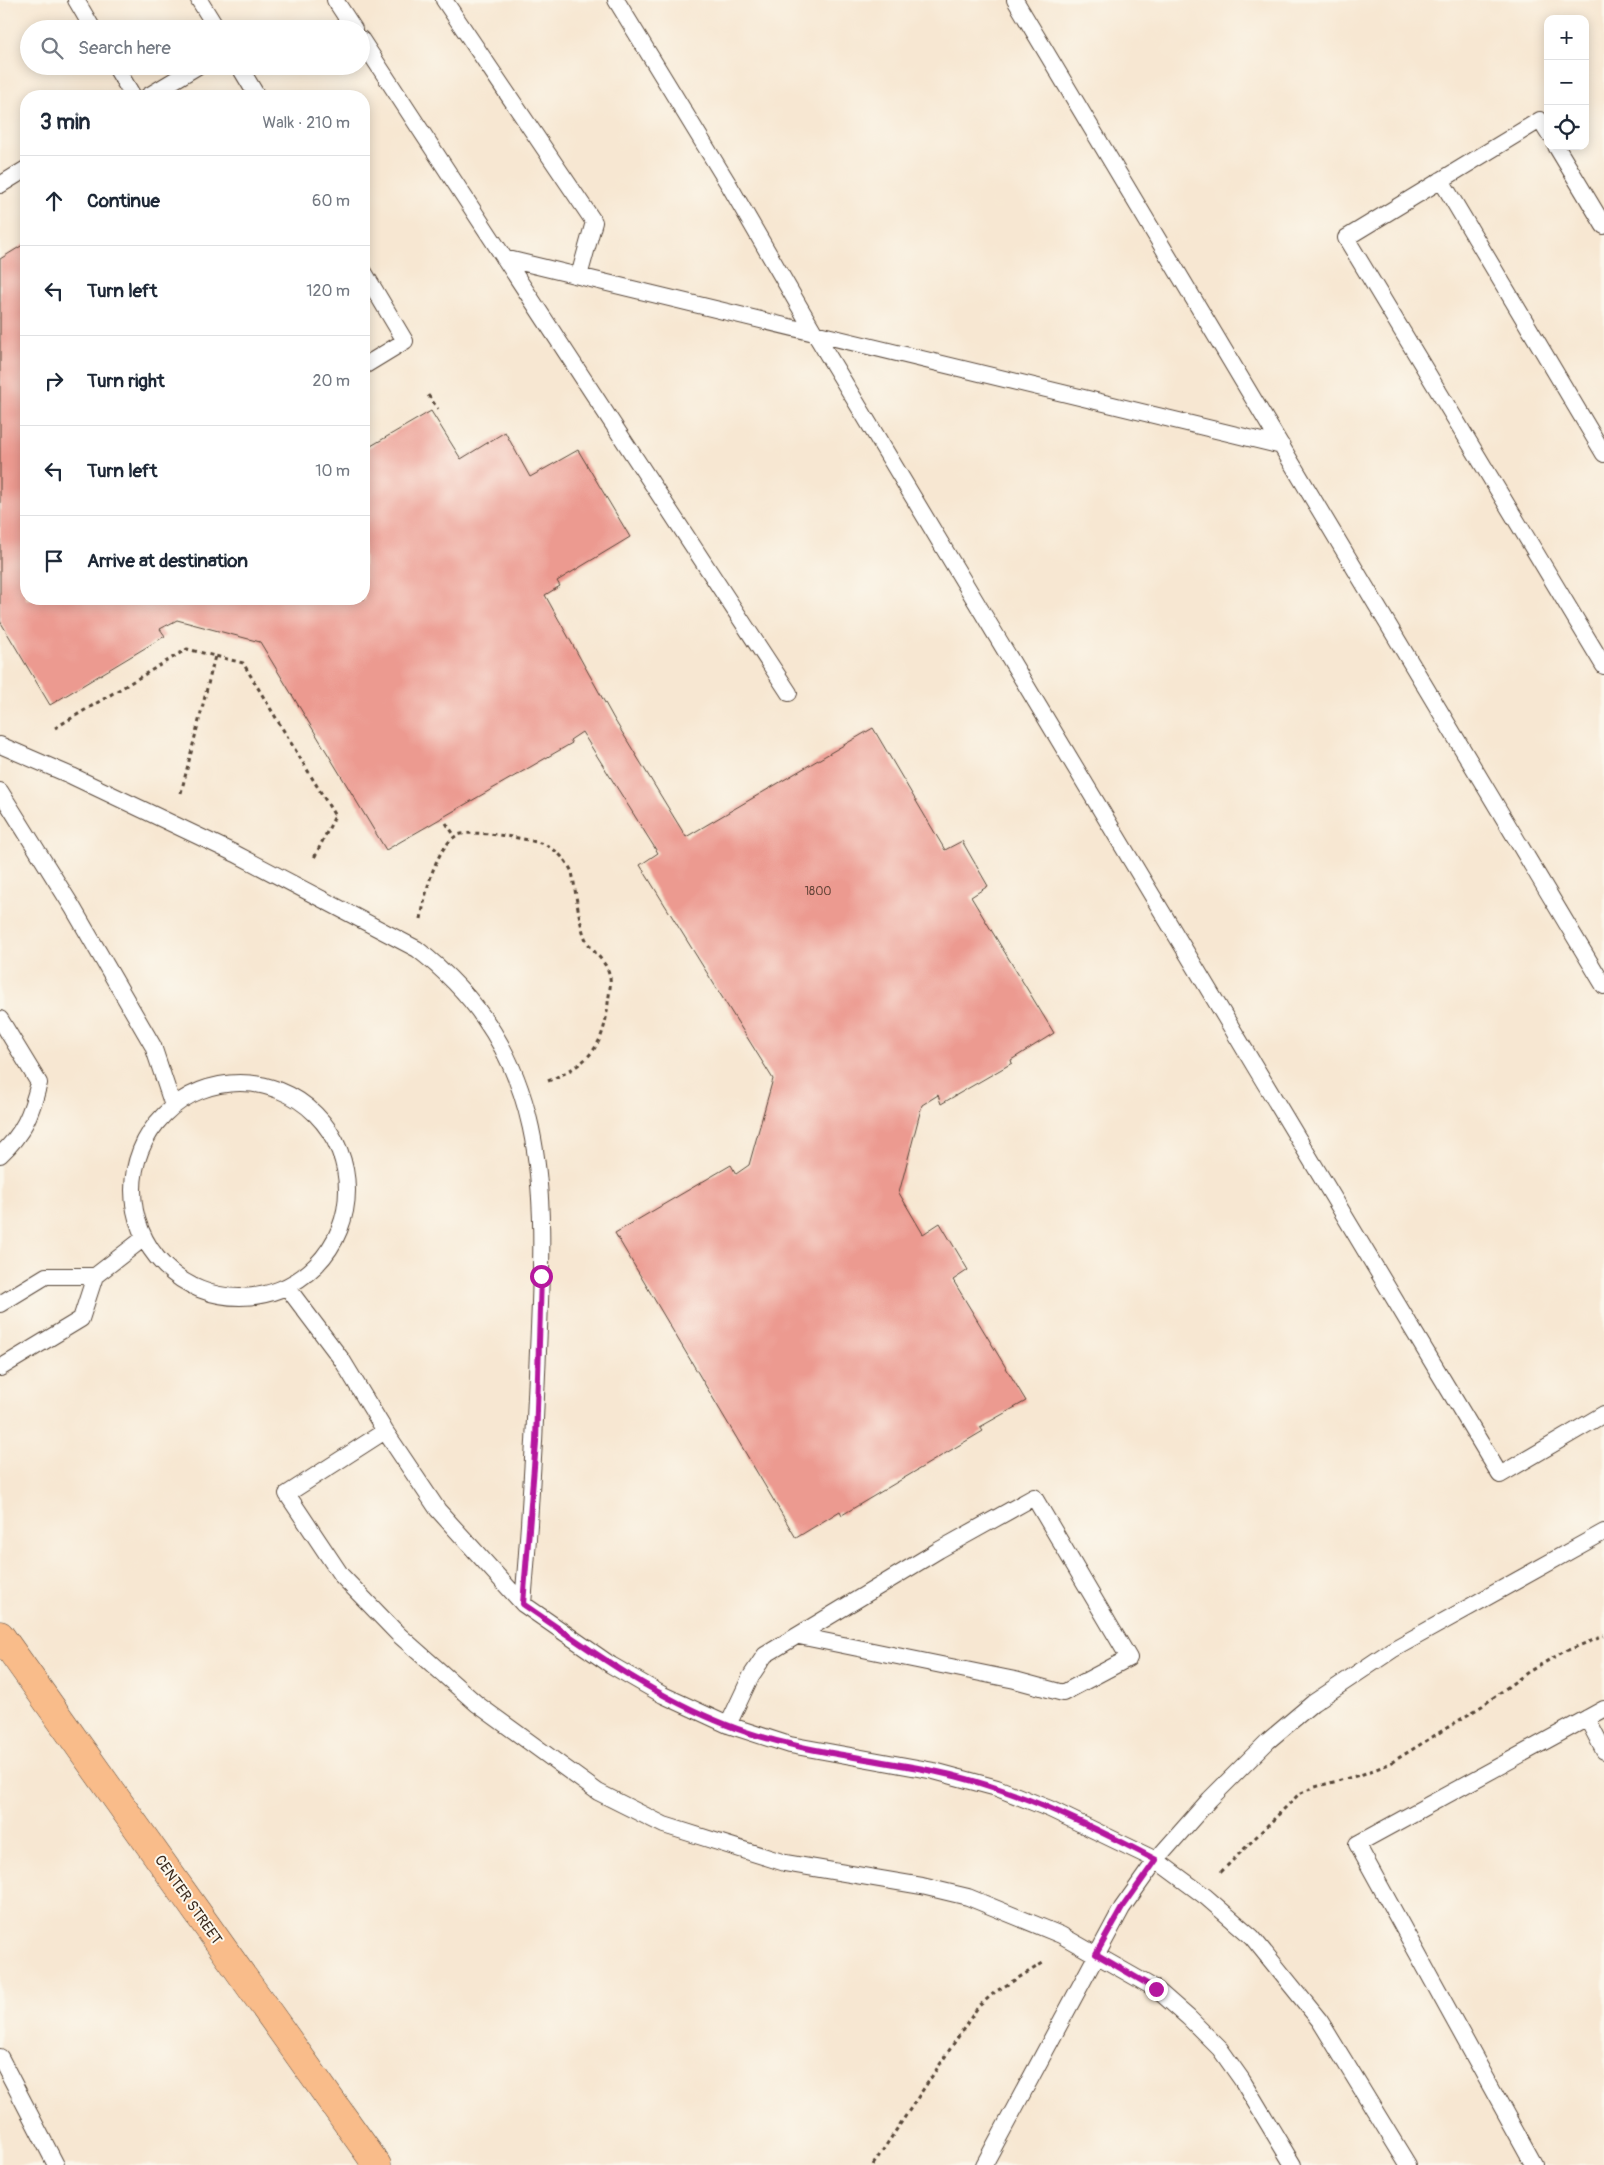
<!DOCTYPE html>
<meta charset="utf-8">
<style>
:root{--surface:#fff;--page:#f6f6f7;--text:#1f2937;--muted:#747a83;--line:#e0e1e3}
body{margin:0;font-family:Pangolin,sans-serif;background:var(--page);color:var(--text)}
.controls{position:absolute;right:15px;top:15px;display:grid;overflow:hidden;border-radius:10px;box-shadow:0 2px 12px #0003}
.controls button{width:45px;height:45px;display:grid;place-items:center;padding:0;border:0;border-bottom:1px solid var(--line);background:var(--surface);color:var(--text);font:25px sans-serif}
.stop{position:absolute;width:15px;height:15px;margin:-11px;border:4px solid #b5179e;border-radius:50%;background:#fff}
.stop.end{background:#b5179e;border-color:#fff;box-shadow:0 1px 5px #0008}
.list{margin:0;padding:0;list-style:none}
h2{display:flex;justify-content:space-between;align-items:center;height:65px;margin:0;padding:0 20px;font-size:21px}
h2 small{font-size:16px;font-weight:400;color:var(--muted)}
.list li{display:grid;grid-template-columns:32px 1fr auto;gap:15px;align-items:center;box-sizing:border-box;height:90px;padding:0 20px;border-top:1px solid var(--line)}
.list b{display:block;font-size:19px;white-space:nowrap}
.list em{font-size:16px;font-style:normal;color:var(--muted)}
.icon{flex:none;width:28px;height:28px;fill:none;stroke:currentColor;stroke-width:2;stroke-linecap:round;stroke-linejoin:round}
.map{position:relative;flex:none;width:1604px;height:2165px;overflow:hidden}
.search{position:absolute;background:var(--surface);box-shadow:0 2px 12px #0003;left:20px;top:20px;width:350px;height:55px;display:flex;align-items:center;gap:12px;box-sizing:border-box;padding:0 18px;border-radius:28px;color:var(--muted);font-size:19px}
.panel{position:absolute;background:var(--surface);box-shadow:0 2px 12px #0003;left:20px;top:90px;width:350px;height:515px;border-radius:20px}
.map>svg:first-child{display:block}
</style>
<div class="map">
<svg width="1604" height="2165" viewBox="0 0 1604 2165">
<rect width="100%" height="100%" fill="#fbf7ec"/>
<filter id="ink" filterUnits="userSpaceOnUse"><feTurbulence type="fractalNoise" baseFrequency=".02" numOctaves="2"/><feDisplacementMap in="SourceGraphic" scale="10" xChannelSelector="R" yChannelSelector="G"/><feConvolveMatrix kernelMatrix="1 2 1 2 8 2 1 2 1" color-interpolation-filters="sRGB"/></filter>
<filter id="wash" filterUnits="userSpaceOnUse"><feTurbulence type="fractalNoise" baseFrequency=".0096" numOctaves="4" result="noise"/><feDisplacementMap in="SourceGraphic" scale="20" xChannelSelector="R" yChannelSelector="G"/><feGaussianBlur stdDeviation="1.12" result="paint"/><feColorMatrix in="noise" values="0 0 0 0 0 0 0 0 0 0 0 0 0 0 0 0 0 1.4 0 .05"/><feComposite in="paint" operator="in"/></filter>
<g filter="url(#wash)">
<rect width="100%" height="100%" fill="#f7e7d2"/>
<g id="blocks">
<!-- building -->
<path fill="#ec9a90" d="M26 243V599H364V450L431 411 461 459 505 432 530 477 578 450 630 537 557 581 560 586 545 595 614 719 686 837 873 728 945 850 962 841 988 886 971 897 1054 1033 1011 1060 1012 1063 941 1104 938 1095 922 1105 899 1193 923 1234 940 1223 968 1270 953 1280 1026 1401 980 1427 983 1431 842 1515 840 1511 796 1538 615 1233 731 1165 736 1174 749 1165 773 1079 640 865 658 853 582 732 570 740 572 743 386 850 260 642 177 620 160 629 165 636 50 705 0 621V259Z"/>
</g>
</g>
<g filter="url(#ink)">
<use href="#blocks" fill-opacity="0" stroke="#574639" stroke-width="1"/>
<g fill="none" stroke-linecap="round" stroke-linejoin="round">
<defs>
<path id="lane" d="M76 0 93 29
M199 0 217 29
M335 0 354 29
M444 0 594 222 579 276
M616 0 729 185 814 332 1500 1475 1604 1414
M1015 0 1604 986
M361 39 789 693
M115 66 133 96
M239 66 257 96
M148 96 198 66
M1548 133 1540 120 1346 238 1604 666
M1556 146 1604 226
M1441 180 1604 454
M0 185 26 169
M504 258 1282 446
M364 272 405 341 364 366
M0 745 72 776 236 854 417 949C554 1055 545 1194 538 1351 535 1436 530 1520 523 1604
M0 791 73 908 153 1046 173 1106
M0 1019 39 1083C31 1114 24 1133 0 1155
M133 1190a107 107 0 1 1 214 0a107 107 0 1 1-214 0Z
M287 1287 342 1360 385 1431 438 1510 523 1604 611 1665 663 1695 728 1725 790 1745 934 1771 997 1788 1050 1809 1156 1860 1206 1897 1252 1937 1320 2021 1408 2165
M0 1304 46 1276H95
M0 1368 81 1319 95 1276 144 1238
M385 1431 287 1494 341 1575 399 1635 477 1704 598 1792 664 1825 785 1863 922 1886 968 1897 1061 1935 1156 1989 1189 2018 1220 2049 1242 2080 1293 2165
M1587 1718 1604 1751
M728 1725 751 1676 765 1655 939 1550 1034 1497 1129 1658 1063 1693 1015 1680 799 1636
M0 2057 56 2165
M984 2165 1122 1908 1156 1860 1210 1799 1268 1741 1313 1703 1392 1650 1604 1532
M1534 2165 1357 1844 1604 1709"/>
<path id="primary" d="M0 1635 377 2165"/>
</defs>
<!-- lane casing -->
<use href="#lane" stroke="#574639" stroke-width="18"/>
<!-- primary casing -->
<use href="#primary" stroke="#574639" stroke-width="29"/>
<!-- path -->
<path stroke="#574639" stroke-width="3" stroke-dasharray="4 4" stroke-linecap="butt" d="M428 395 438 409
M55 728 187 649 243 663 335 816 313 860
M181 793 215 656
M446 823 455 836
M421 919C425 895 434 850 456 836 469 828 531 839 546 845 558 851 566 860 572 872 576 892 578 916 584 935 589 950 605 959 609 973 612 982 609 994 608 1003 604 1048 588 1064 548 1081
M1221 1872 1299 1794 1315 1787 1363 1774 1389 1764 1482 1706 1528 1672 1563 1652 1604 1636
M873 2165 978 2007 995 1992 1043 1963"/>
<!-- lane -->
<use href="#lane" stroke="#fff" stroke-width="16"/>
<!-- primary -->
<use href="#primary" stroke="#f9bc8a" stroke-width="28"/>
</g>
</g>
<g fill="none" stroke-linecap="round" stroke-linejoin="round" filter="url(#ink)">
<!-- route -->
<path stroke="#b5179e" stroke-width="6" d="M541 1276 536 1442 523 1604C588 1649 653 1696 727 1725 793 1751 864 1757 933 1771 1012 1787 1086 1823 1156 1860L1122 1908 1096 1954 1156 1989"/>
</g>
<g text-anchor="middle" dominant-baseline="central" stroke-width="4" stroke-linejoin="round" paint-order="stroke">
<!-- number labels -->
<g font-size="12" fill="#67463a">
<text x="818" y="891">1800</text>
</g>
<!-- street labels -->
<g font-size="15" fill="#3b2a1e" stroke="#fbf7ec">
<text transform="translate(188 1900) rotate(55)">CENTER STREET</text>
</g>
</g>
</svg>
<div class="controls">
<button>+</button>
<button>−</button>
<button><svg class="icon" aria-label="locate" viewBox="0 0 24 24"><circle cx="12" cy="12" r="6"/><path d="M12 2v4M12 18v4M2 12h4M18 12h4"/></svg></button>
</div>
<div class="stop" style="left:541px;top:1276px"></div>
<div class="stop end" style="left:1156px;top:1989px"></div>
<div class="search"><svg class="icon" aria-label="search" viewBox="0 0 24 24"><circle cx="10" cy="10" r="6"/><path d="M15 15l6 6"/></svg>Search here</div>
<section class="panel">
<h2>3 min<small>Walk · 210 m</small></h2>
<ul class="list">
<li><svg class="icon" aria-label="ahead" viewBox="0 0 24 24"><path d="M12 20V5M6 11l6-6 6 6"/></svg><div><b>Continue</b></div><em>60 m</em></li>
<li><svg class="icon" aria-label="left" viewBox="0 0 24 24"><path d="M17 20v-9H6M10 6l-5 5 5 5"/></svg><div><b>Turn left</b></div><em>120 m</em></li>
<li><svg class="icon" aria-label="right" viewBox="0 0 24 24"><path d="M7 20v-9h11M14 6l5 5-5 5"/></svg><div><b>Turn right</b></div><em>20 m</em></li>
<li><svg class="icon" aria-label="left" viewBox="0 0 24 24"><path d="M17 20v-9H6M10 6l-5 5 5 5"/></svg><div><b>Turn left</b></div><em>10 m</em></li>
<li><svg class="icon" aria-label="arrive" viewBox="0 0 24 24"><path d="M6 21V4h12l-3 4 3 4H6"/></svg><div><b>Arrive at destination</b></div></li>
</ul>
</section>
</div>
